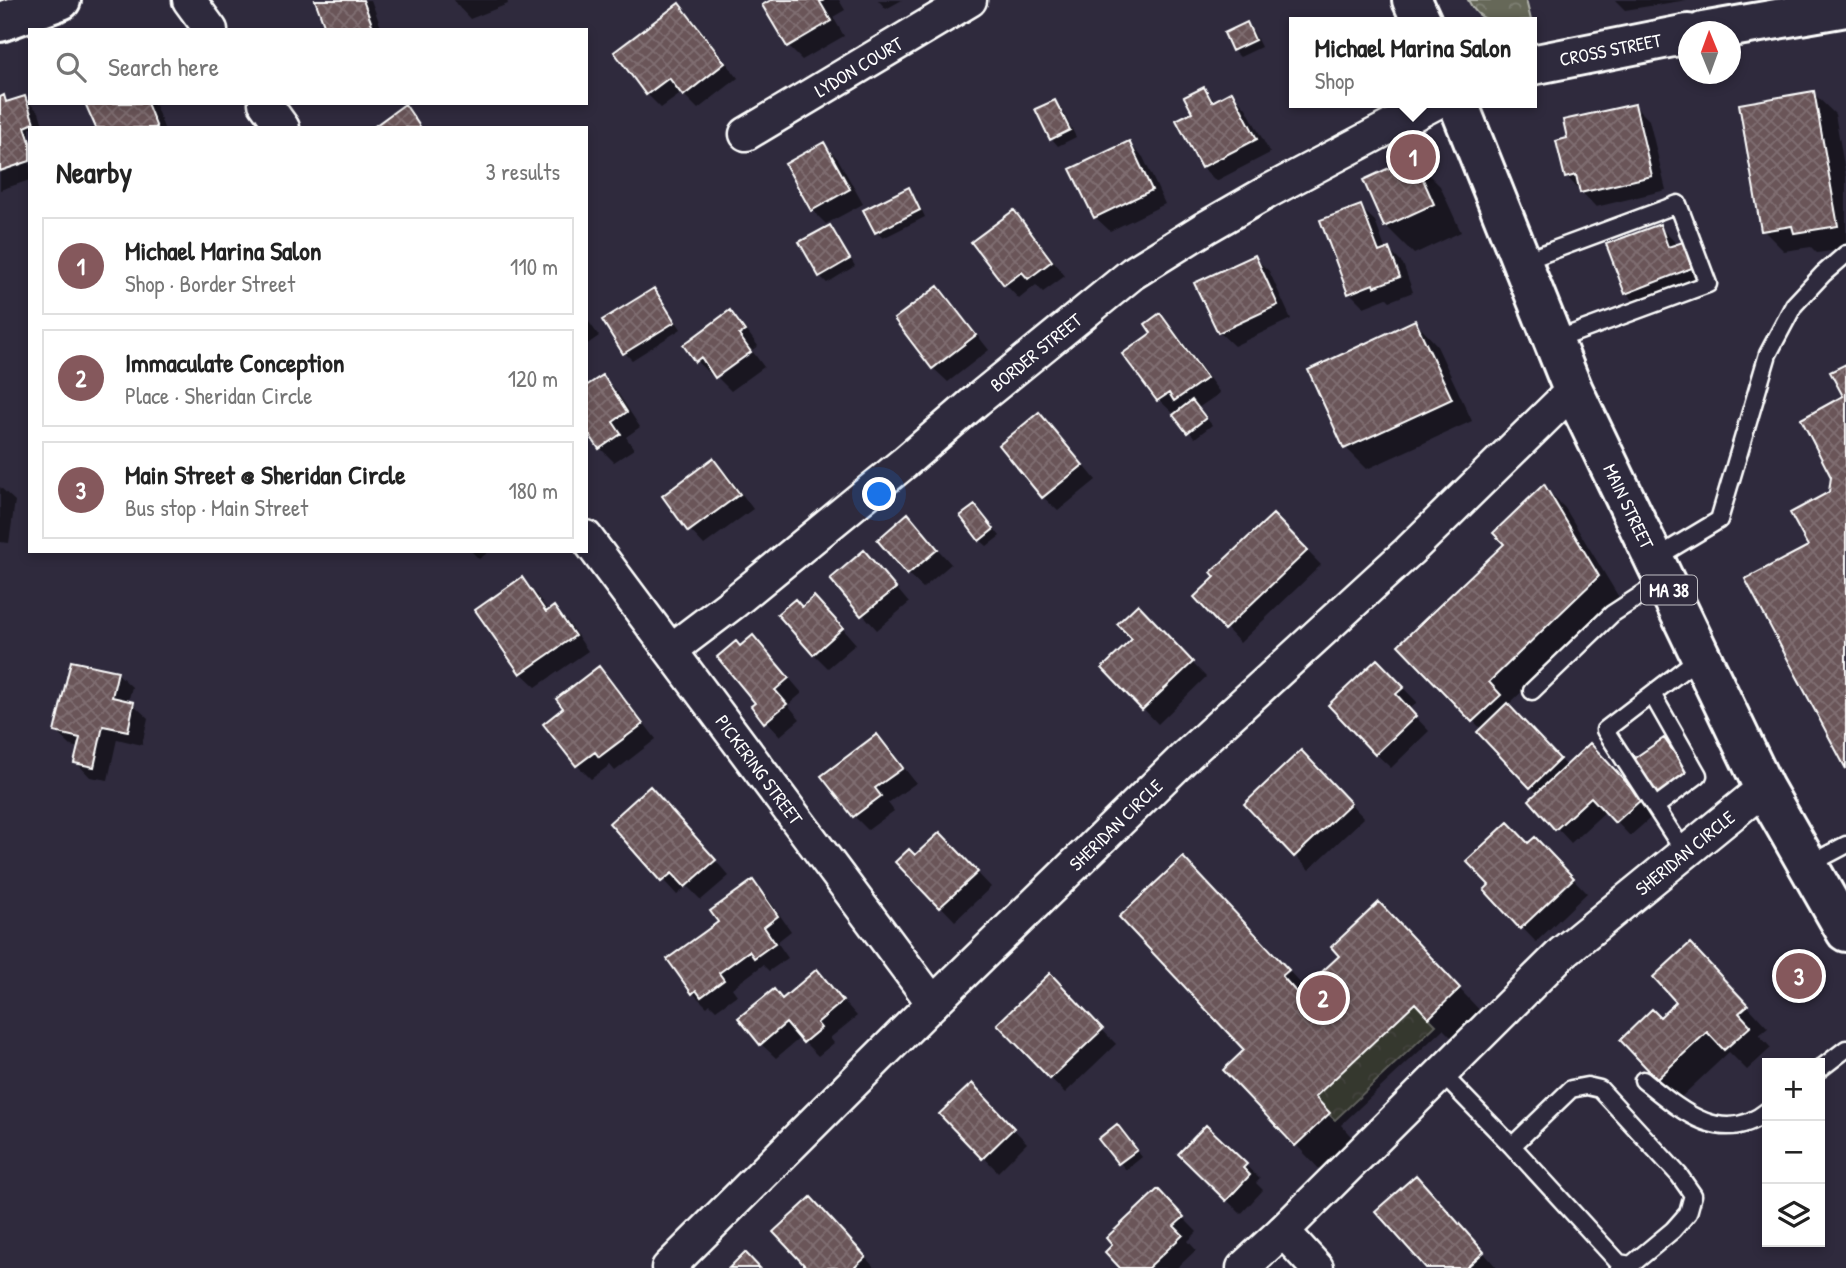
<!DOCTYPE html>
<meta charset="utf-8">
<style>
:root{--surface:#fff;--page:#f2f2f2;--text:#222;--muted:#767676;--line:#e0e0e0;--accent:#85585c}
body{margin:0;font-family:"Patrick Hand",sans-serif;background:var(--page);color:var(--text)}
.controls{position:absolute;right:21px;bottom:21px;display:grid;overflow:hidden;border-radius:0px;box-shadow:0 4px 10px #0003}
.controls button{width:63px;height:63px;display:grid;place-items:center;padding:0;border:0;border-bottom:2px solid var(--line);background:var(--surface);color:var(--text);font:35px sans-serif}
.compass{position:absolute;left:1678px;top:21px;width:63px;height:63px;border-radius:50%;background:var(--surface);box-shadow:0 4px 10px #0003;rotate:359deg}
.you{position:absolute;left:880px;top:495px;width:24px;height:24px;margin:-18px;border:5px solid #fff;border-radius:50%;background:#1a73e8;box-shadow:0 0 0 10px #1a73e833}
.badge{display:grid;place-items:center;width:46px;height:46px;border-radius:50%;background:var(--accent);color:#fff;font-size:23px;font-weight:700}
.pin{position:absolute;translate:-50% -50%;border:4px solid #fff;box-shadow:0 2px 7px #0006}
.popup{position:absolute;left:1289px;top:17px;width:248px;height:91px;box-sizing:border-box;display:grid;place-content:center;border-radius:0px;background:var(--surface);filter:drop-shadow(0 2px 5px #0005);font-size:23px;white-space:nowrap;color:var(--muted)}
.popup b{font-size:26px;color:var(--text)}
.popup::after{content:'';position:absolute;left:50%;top:100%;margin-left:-14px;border:14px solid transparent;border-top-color:var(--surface)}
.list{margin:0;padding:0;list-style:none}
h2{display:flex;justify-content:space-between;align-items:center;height:91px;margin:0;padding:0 28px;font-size:30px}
h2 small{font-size:23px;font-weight:400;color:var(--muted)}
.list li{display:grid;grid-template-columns:46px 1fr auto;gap:21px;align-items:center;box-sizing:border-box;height:98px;margin:0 14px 14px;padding:0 14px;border:2px solid var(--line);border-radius:0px}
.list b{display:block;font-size:26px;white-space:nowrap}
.list p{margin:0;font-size:23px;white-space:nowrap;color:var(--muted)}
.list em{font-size:23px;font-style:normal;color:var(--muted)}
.icon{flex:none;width:38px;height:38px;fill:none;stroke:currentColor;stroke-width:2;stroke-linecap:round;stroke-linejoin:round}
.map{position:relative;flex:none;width:1846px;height:1268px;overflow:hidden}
.search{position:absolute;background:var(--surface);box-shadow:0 4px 10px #0003;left:28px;top:28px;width:560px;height:77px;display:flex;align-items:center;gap:18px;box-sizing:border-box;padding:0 24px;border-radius:0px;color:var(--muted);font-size:26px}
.panel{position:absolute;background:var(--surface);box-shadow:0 4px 10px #0003;left:28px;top:126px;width:560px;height:427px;border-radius:0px}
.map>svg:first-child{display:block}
</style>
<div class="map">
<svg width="1846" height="1268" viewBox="0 0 1846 1268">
<defs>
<pattern id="park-crowns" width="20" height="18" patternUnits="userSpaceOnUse" patternTransform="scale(1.75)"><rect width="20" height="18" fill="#666859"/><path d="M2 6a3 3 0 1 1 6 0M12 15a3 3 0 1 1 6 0" fill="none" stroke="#7d7f72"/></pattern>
<pattern id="building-cross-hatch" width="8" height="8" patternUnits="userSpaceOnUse" patternTransform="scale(1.75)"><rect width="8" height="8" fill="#6a5559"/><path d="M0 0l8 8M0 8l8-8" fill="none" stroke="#806e72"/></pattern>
</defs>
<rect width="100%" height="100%" fill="#2f2a3d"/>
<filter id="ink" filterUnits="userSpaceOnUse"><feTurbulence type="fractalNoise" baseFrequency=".0143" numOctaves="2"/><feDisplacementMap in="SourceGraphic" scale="14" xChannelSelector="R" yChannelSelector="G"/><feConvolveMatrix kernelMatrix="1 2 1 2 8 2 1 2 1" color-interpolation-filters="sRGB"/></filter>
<g filter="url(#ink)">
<!-- park -->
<path fill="url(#park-crowns)" stroke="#b2b4ac" stroke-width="2" d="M1468 0H1526L1531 20C1503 21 1482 29 1468 0Z
M1408 996 1436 1025 1335 1120 1304 1091Z"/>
<!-- shadow -->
<path fill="#0007" d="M317 0H371L382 30H328Z
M454 0H507L508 4 470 19 456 4Z
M775 0H839L845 10 833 17 844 36 802 60 788 46Z
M878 0H902L886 9Z
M1615 0H1687L1625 10Z
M679 5 693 19 738 78 698 109 682 93 661 108 647 94Z
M1246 25 1253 31 1261 47 1240 57 1233 50Z
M1204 89 1216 102 1232 93 1246 108 1270 153 1216 181 1202 167 1194 113Z
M1813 93 1835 114 1846 177V249L1817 253 1811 247 1784 251 1763 230Z
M4 97 9 103 24 98 39 112 44 128H30V180L0 190V98Z
M1054 102 1061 108 1076 137 1058 146 1052 139Z
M87 103H152L156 107 164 128H98Z
M1635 106 1649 120 1666 190 1596 207 1567 177Z
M1128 143 1143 157 1165 204 1110 231 1095 217Z
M824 145 838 159 863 204 826 224 812 210Z
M1413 159 1440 186 1461 232 1414 254 1386 226Z
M908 190 915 196 925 217 883 238 876 232Z
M1360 207 1375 221 1386 251 1389 250 1403 264 1413 292 1390 301 1387 298 1364 307 1350 293Z
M1013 213 1028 227 1065 276 1043 292 1036 285 1019 299 1005 284 973 242Z
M1659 226 1674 241 1676 246 1682 244 1697 258 1705 283 1641 307 1626 293Z
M830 227 836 234 855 266 827 283 820 276Z
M1254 257 1269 271 1291 319 1234 346 1219 332Z
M938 288 952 303 989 350 948 382 933 368Z
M654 290 660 297 681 329 632 360 625 353 605 321Z
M730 313 744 327 758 346 716 375 714 372 711 375 696 361Z
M1159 315 1174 330 1220 393 1198 408 1212 425 1195 438 1174 414 1159 400 1154 334Z
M586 318 599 336 586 345Z
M1415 322 1436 344 1472 421 1367 469 1346 448Z
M753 352 764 367 731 391 718 378Z
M603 377 617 392 640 427 626 437 634 449 614 462 600 448Z
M1039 414 1053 428 1096 480 1058 511 1043 497 1001 445Z
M713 460 728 475 753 509 704 545 690 530Z
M0 487 15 501 9 543 0 542Z
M1544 487 1565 508 1620 599 1509 704 1521 717 1519 718 1567 767 1590 746 1655 814 1630 836 1606 811 1571 843 1531 800 1538 794 1479 733 1482 730 1400 645 1506 544Z
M982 514 1000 536 987 546 980 540Z
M908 516 951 564 923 588 908 574Z
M1273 516 1321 565 1240 643 1226 628Z
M471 551H490L479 559Z
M864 553 879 567 909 603 877 630 832 580Z
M522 579 536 594 549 612 554 608 568 622 588 651 536 687 521 673Z
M802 609 829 613 856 644 828 668 814 654Z
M1152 621 1206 677 1158 724 1104 668Z
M740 648 767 652 802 693 788 705 800 719 780 736 753 707 757 703Z
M1377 661 1417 702 1409 710 1429 731 1391 768 1376 754Z
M599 669 613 683 656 739 615 771 610 765 591 779 577 765 565 709Z
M117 673 132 687 128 702 133 704 148 718 142 745 117 739 108 780 90 777 76 762 79 748 71 746 56 732Z
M877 736 891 751 916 783 888 803 894 811 868 830 854 816Z
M1315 766 1364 818 1309 870 1295 855Z
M664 802 729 876 701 900 687 886 677 895 611 823Z
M1535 839 1587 893 1536 942 1486 890Z
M954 848 991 887 955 921 898 862Z
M753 883 767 897 791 931 777 942 788 958 769 971 763 965 732 988 737 995 716 1010 710 1004 707 1007 693 993 721 923Z
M1210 887 1306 989 1406 932 1486 1017 1458 1044 1443 1029 1341 1125 1356 1142 1323 1173 1225 1070 1247 1050Z
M1711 966 1768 1028 1759 1035 1771 1048 1747 1070 1729 1052 1679 1099 1658 1078 1660 1019Z
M817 971 857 1016 830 1038 834 1043 818 1056 800 1038 776 1058 761 1044 783 1000Z
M1050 976 1116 1044 1065 1093 999 1024Z
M972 1086 1027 1143 998 1172 942 1114Z
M1206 1127 1260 1179 1256 1183 1263 1190 1241 1214 1180 1154Z
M1123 1133 1142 1157 1126 1170 1101 1139Z
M1158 1192 1197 1232 1188 1241 1196 1250 1177 1268H1123Z
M1431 1192 1497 1268H1428Z
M825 1214 875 1268H810Z"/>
<!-- building -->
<path fill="url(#building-cross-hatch)" stroke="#fff" stroke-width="2" d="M315 0H363L374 30H326Z
M771 0H824L820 2 831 21 787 47 762 5Z
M679 3 725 63 683 96 669 78 646 95 614 52Z
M1247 22 1255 40 1232 51 1224 33Z
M1204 87 1212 102 1232 91 1257 139 1201 168 1176 120 1192 112 1184 97Z
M1814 91 1838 226 1794 233 1792 226 1761 231 1739 104Z
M4 95 6 102 25 96 34 123 25 127 30 142V161L0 171V97Z
M1055 100 1070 130 1050 140 1035 109Z
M85 103H147L157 128H96Z
M405 104 421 128H372Z
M1635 104 1652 176 1580 193 1576 175 1565 178 1556 141 1567 138 1563 120Z
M1129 141 1152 190 1094 218 1070 169Z
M824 142 850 189 811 211 785 164Z
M1413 157 1434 204 1384 227 1363 180Z
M909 187 920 210 875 233 863 210Z
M1361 205 1379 252 1389 248 1400 277 1374 287 1373 284 1348 294 1320 220Z
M1014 210 1052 261 1028 279 1022 272 1004 285 971 242Z
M1660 224 1668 247 1683 242 1692 268 1625 294 1606 244Z
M830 225 850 259 819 277 799 242Z
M1255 255 1278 305 1218 333 1194 283Z
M938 286 976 335 932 369 894 319Z
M654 288 675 322 623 354 602 320Z
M730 310 745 331 739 335 751 352 715 378 701 357 695 362 683 345Z
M1160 313 1207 378 1174 401 1169 393 1157 401 1122 354 1151 333 1145 324Z
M1415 320 1452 399 1344 449 1308 370Z
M1846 364V769L1745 579 1808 546 1790 513 1829 492 1831 477 1801 419 1843 396 1830 372Z
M603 375 627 412 613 422 621 434 599 449 586 430V386Z
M1192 400 1206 418 1187 433 1173 415Z
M1039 412 1083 465 1042 498 999 445Z
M713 458 740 494 688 532 662 496Z
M1544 484 1599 576 1489 682 1501 695 1472 722 1398 645 1504 544 1493 533Z
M975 505 994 529 979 541 960 516Z
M908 513 938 549 907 575 877 540Z
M1273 514 1308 550 1224 630 1194 597 1215 577 1211 572Z
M864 550 896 588 861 616 830 579Z
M522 577 546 612 554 606 575 636 520 674 475 610Z
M814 596 843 628 813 655 777 614 795 599 802 607Z
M1138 604 1193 662 1142 710 1102 668 1132 639 1117 624Z
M753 635 789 678 775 690 787 704 764 723 751 706 755 703 717 657 736 641 740 646Z
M1377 659 1404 687 1396 694 1416 716 1375 755 1328 705Z
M71 661 118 671 112 697 134 702 128 731 103 726 94 767 74 763 80 738 54 732Z
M599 666 643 724 599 757 595 752 576 766 543 724 563 708 556 699Z
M1507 703 1560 759 1530 788 1477 732Z
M877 734 903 768 875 788 881 796 853 817 821 776Z
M1664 738 1691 777 1659 798 1633 759Z
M1590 743 1642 799 1615 823 1591 797 1555 830 1529 800Z
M1301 750 1351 803 1294 857 1244 804Z
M650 786 716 860 685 887 672 873 661 882 609 823Z
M1508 822 1528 843 1535 837 1574 878 1520 929 1484 890 1489 885 1466 861Z
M940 832 978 872 939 908 895 862 909 849 915 855Z
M1183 857 1289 970 1282 976 1298 994 1339 956 1331 947 1379 902 1460 988 1429 1018 1415 1003 1315 1097 1330 1113 1295 1146 1223 1070 1244 1050 1119 917Z
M753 880 778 916 764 927 775 943 754 958 749 951 719 973 724 980 701 997 696 990 692 994 667 959 718 922 710 911Z
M1690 943 1748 1005 1739 1013 1751 1026 1724 1050 1707 1032 1657 1079 1620 1040 1652 1009 1660 1017 1676 1002 1653 977Z
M817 969 843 1001 817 1023 821 1028 803 1043 786 1023 760 1045 738 1018 774 989 782 999Z
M1050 973 1103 1029 1050 1079 997 1024Z
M972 1083 1014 1128 982 1159 939 1114Z
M1117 1124 1137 1150 1118 1164 1098 1139Z
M1206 1125 1247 1164 1243 1168 1250 1175 1226 1201 1178 1154Z
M1416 1175 1484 1252 1466 1268H1426L1375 1211Z
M1158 1189 1184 1217 1174 1226 1183 1235 1148 1268H1120L1105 1252 1112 1245 1106 1238Z
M811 1197 866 1257 854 1268H807L773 1232Z
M745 1252 760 1268H729Z"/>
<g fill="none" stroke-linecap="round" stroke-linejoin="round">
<defs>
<path id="service" d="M1521 262 1678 204 1708 284 1553 341
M1654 559 1719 520 1768 354 1794 305 1823 274 1846 254
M1532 691 1612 614 1664 580
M1652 694 1698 775 1655 807
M1685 853 1605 730 1700 657
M1808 865 1846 845
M1820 1069 1846 1049
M1441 1073 1512 1146 1619 1263 1631 1265 1673 1230 1688 1213 1693 1195 1679 1175 1600 1089 1587 1086 1571 1089 1512 1146
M1643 1080C1679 1109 1722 1148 1767 1111"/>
<g id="minor">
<path d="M189 0 211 30"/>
<path d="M265 103 283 128"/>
<path id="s1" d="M746 134 970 0"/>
<path id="s2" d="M586 537 933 1003"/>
<path id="s3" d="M671 650 733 603 904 463 977 400 1133 273 1205 228 1271 190 1435 103"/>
<path d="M1283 1231 1317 1268"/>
<path id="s4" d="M668 1268 933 1003 1187 755 1409 551 1573 390"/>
<path id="s5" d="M1243 1268 1283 1231 1562 953 1764 788"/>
</g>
<g id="tertiary">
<path d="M0 22 61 0"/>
<path d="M1703 32 1846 7"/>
<path id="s6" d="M1532 65 1688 34"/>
</g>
<g id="primary">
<path d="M1412 0 1422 22"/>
<path id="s7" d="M1458 103 1573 390 1764 788 1846 932"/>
</g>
</defs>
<!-- service casing -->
<use href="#service" stroke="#fff" stroke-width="21"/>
<!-- minor casing -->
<use href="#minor" stroke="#fff" stroke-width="37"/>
<!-- tertiary casing -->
<use href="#tertiary" stroke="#fff" stroke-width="44"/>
<!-- primary casing -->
<use href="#primary" stroke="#fff" stroke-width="44"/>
<!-- service -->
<use href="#service" stroke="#2f2a3d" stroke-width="16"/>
<!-- minor -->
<use href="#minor" stroke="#2f2a3d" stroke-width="32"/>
<!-- tertiary -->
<use href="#tertiary" stroke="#2f2a3d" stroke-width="38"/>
<!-- primary -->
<use href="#primary" stroke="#2f2a3d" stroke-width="38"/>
</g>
</g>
<g text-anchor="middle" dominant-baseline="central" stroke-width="5" stroke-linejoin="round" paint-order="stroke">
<!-- shield labels -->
<rect fill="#2f2a3d" stroke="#c1bfc5" stroke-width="2" x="1641" y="575.5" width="56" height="29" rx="5"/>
<g font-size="18" font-weight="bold" fill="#fff">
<text x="1669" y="590">MA 38</text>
</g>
<!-- street labels -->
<g font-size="19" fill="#fff" stroke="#2f2a3d">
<text stroke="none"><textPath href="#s6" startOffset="80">CROSS STREET</textPath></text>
<text stroke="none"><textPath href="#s1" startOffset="131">LYDON COURT</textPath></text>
<text stroke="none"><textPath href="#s3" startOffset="471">BORDER STREET</textPath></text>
<text stroke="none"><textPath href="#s7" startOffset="438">MAIN STREET</textPath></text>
<text stroke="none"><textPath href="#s2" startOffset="290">PICKERING STREET</textPath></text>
<text stroke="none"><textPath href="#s4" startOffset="630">SHERIDAN CIRCLE</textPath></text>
<text stroke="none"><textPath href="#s5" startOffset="607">SHERIDAN CIRCLE</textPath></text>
</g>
</g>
</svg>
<div class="controls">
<button>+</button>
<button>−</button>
<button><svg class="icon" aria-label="layers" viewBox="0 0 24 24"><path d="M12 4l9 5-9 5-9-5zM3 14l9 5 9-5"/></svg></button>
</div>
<svg class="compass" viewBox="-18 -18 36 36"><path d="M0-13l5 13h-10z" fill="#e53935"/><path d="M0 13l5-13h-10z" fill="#767676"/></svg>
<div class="you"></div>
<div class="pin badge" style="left:1413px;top:157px">1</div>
<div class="popup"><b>Michael Marina Salon</b>Shop</div>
<div class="pin badge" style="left:1323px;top:998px">2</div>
<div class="pin badge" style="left:1799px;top:976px">3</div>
<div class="search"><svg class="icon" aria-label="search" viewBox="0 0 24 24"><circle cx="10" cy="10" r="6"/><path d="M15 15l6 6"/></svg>Search here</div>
<section class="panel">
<h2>Nearby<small>3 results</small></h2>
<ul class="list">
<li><span class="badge">1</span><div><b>Michael Marina Salon</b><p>Shop · Border Street</p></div><em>110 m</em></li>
<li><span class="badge">2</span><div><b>Immaculate Conception</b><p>Place · Sheridan Circle</p></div><em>120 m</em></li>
<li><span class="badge">3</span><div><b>Main Street @ Sheridan Circle</b><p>Bus stop · Main Street</p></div><em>180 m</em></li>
</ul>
</section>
</div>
